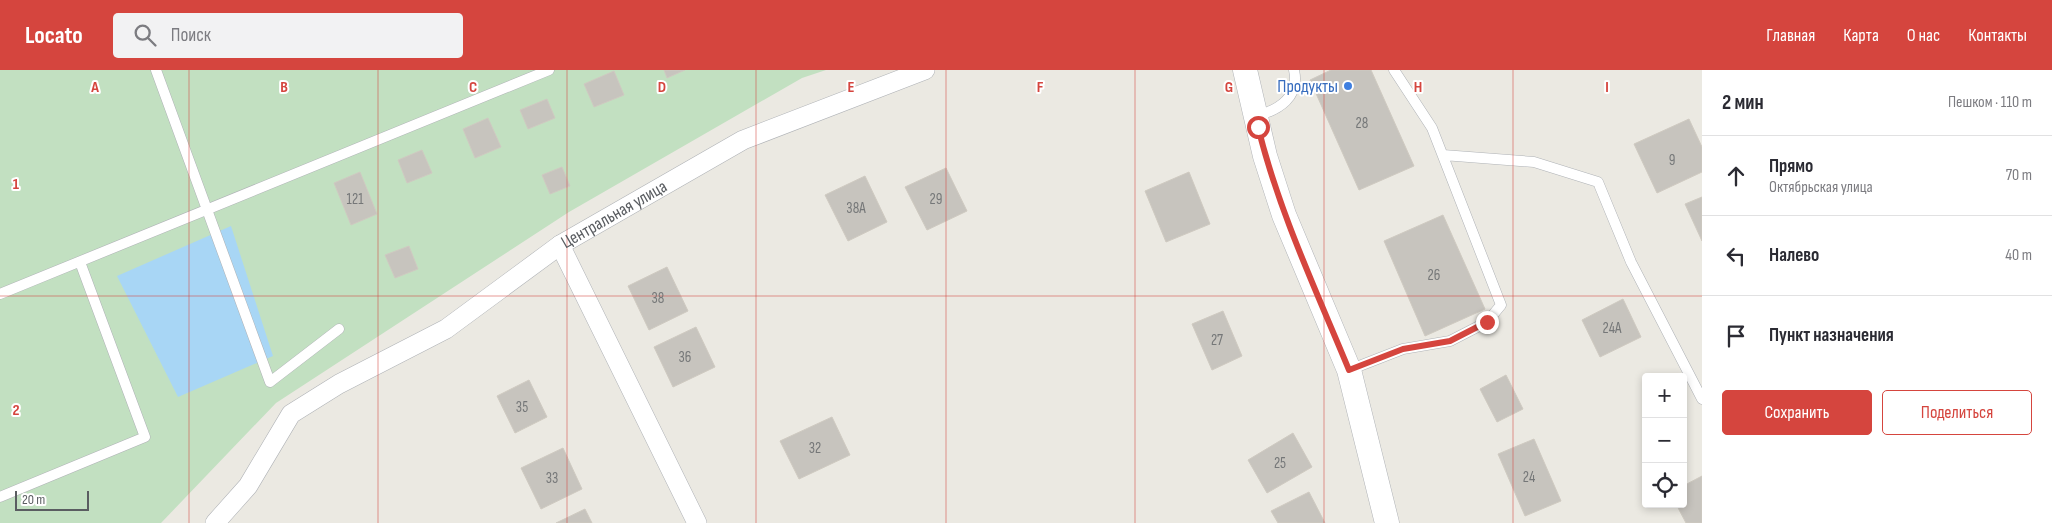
<!DOCTYPE html>
<html lang="ru">
<meta charset="utf-8">
<style>
:root{--surface:#fff;--page:#f2f2f3;--text:#2b2b33;--muted:#7c7c81;--line:#e1e1e2;--accent:#d5453e}
body{margin:0;font-family:"Sofia Sans Condensed",sans-serif;background:var(--page);color:var(--text)}
.controls{position:absolute;right:15px;bottom:15px;display:grid;overflow:hidden;border-radius:5px;box-shadow:0 2px 8px #0003}
.controls button{width:45px;height:45px;display:grid;place-items:center;padding:0;border:0;border-bottom:1px solid var(--line);background:var(--surface);color:var(--text);font:25px sans-serif}
.scale{position:absolute;left:15px;bottom:12px;width:74px;box-sizing:border-box;padding-left:5px;border:2px solid #5a5d61;border-top:0;font-size:14px;line-height:18px;white-space:nowrap;color:#5a5d61;-webkit-text-stroke:4px #fff;paint-order:stroke}
.stop{position:absolute;width:15px;height:15px;margin:-11px;border:4px solid #d5453e;border-radius:50%;background:#fff}
.stop.end{background:#d5453e;border-color:#fff;box-shadow:0 1px 5px #0008}
.list{margin:0;padding:0;list-style:none}
h2{display:flex;justify-content:space-between;align-items:center;height:65px;margin:0;padding:0 20px;font-size:21px}
h2 small{font-size:16px;font-weight:400;color:var(--muted)}
.list li{display:grid;grid-template-columns:32px 1fr auto;gap:15px;align-items:center;box-sizing:border-box;height:80px;padding:0 20px;border-top:1px solid var(--line)}
.list b{display:block;font-size:19px;white-space:nowrap}
.list p{margin:0;font-size:16px;white-space:nowrap;color:var(--muted)}
.list em{font-size:16px;font-style:normal;color:var(--muted)}
.actions{display:flex;gap:10px;padding:15px 20px}
.actions a{flex:1;padding:11px 0;border:1px solid var(--accent);border-radius:5px;text-align:center;font-size:18px;color:var(--accent)}
.actions .main{background:var(--accent);color:#fff}
.icon{flex:none;width:28px;height:28px;fill:none;stroke:currentColor;stroke-width:2;stroke-linecap:round;stroke-linejoin:round}
.map{position:relative;flex:none;width:1702px;height:453px;overflow:hidden}
header{display:flex;align-items:center;gap:30px;box-sizing:border-box;height:70px;padding:0 25px;background:var(--accent);color:#fff}
header strong{font-size:24px}
nav{display:flex;gap:28px;margin-inline-start:auto;font-size:18px}
.search{width:350px;height:45px;background:var(--page);display:flex;align-items:center;gap:12px;box-sizing:border-box;padding:0 18px;border-radius:5px;color:var(--muted);font-size:19px}
main{display:flex}
aside{flex:1;background:var(--surface)}
.map>svg:first-child{display:block}
</style>
<header>
<strong>Locato</strong>
<div class="search"><svg class="icon" aria-label="search" viewBox="0 0 24 24"><circle cx="10" cy="10" r="6"/><path d="M15 15l6 6"/></svg>Поиск</div>
<nav><a>Главная</a><a>Карта</a><a>О нас</a><a>Контакты</a></nav>
</header>
<main>
<div class="map">
<svg width="1702" height="453" viewBox="0 0 1702 453">
<rect width="100%" height="100%" fill="#ebe9e2"/>
<!-- green -->
<path fill="#c2e0c1" d="M0 0H826L802 8 569 142 276 333 161 453H0Z"/>
<!-- water -->
<path fill="#a8d6f5" d="M231 156 273 286 178 327 117 206Z"/>
<!-- building -->
<path fill="#c7c4be" stroke="#cfcac1" d="M664 0H685L667 8Z
M1331 0H1371L1414 96 1359 120 1310 10Z
M614 1 624 25 594 37 584 14Z
M547 29 555 48 528 59 520 40Z
M488 48 501 77 475 88 463 59Z
M1689 49 1702 77V102L1657 123 1634 74Z
M422 80 432 103 407 113 398 90Z
M562 97 570 116 550 124 542 105Z
M946 98 967 141 927 160 905 117Z
M360 102 377 144 351 155 334 113Z
M1189 102 1210 154 1166 172 1145 121Z
M865 106 887 152 848 171 825 125Z
M1702 127V171L1685 134Z
M1443 145 1485 239 1425 266 1384 171Z
M409 176 418 199 395 208 385 185Z
M667 197 688 241 649 260 628 216Z
M1623 229 1641 267 1600 287 1582 250Z
M1223 241 1242 286 1212 300 1192 254Z
M696 257 715 297 673 317 654 277Z
M1506 305 1523 339 1497 352 1480 319Z
M529 310 547 347 515 363 497 326Z
M832 347 850 385 799 409 780 371Z
M1293 363 1312 397 1267 423 1248 390Z
M1534 369 1561 431 1525 446 1498 384Z
M563 378 582 419 541 439 521 398Z
M1702 406V453H1686L1676 434H1683V416Z
M1309 422 1325 453H1278L1271 441Z
M585 439 592 453H556Z"/>
<g fill="none" stroke-linecap="round" stroke-linejoin="round">
<defs>
<path id="service" d="M156 0 270 312 339 259
M1256 46C1279 40 1300 27 1294 0
M1443 85 1534 92 1598 112 1631 192 1702 329
M0 224 549 0
M1349 300 1403 279 1450 271 1487 252 1501 235 1432 58 1394 0
M0 427 145 367 80 192"/>
<g id="minor">
<path d="M215 453 248 416 291 344 339 314 446 259 560 175"/>
<path id="s1" d="M697 453 560 175 743 70 925 0"/>
</g>
<path id="tertiary" d="M1245 0 1265 86 1284 145 1349 300 1387 453"/>
</defs>
<!-- service casing -->
<use href="#service" stroke="#afb2b6" stroke-width="11"/>
<!-- minor casing -->
<use href="#minor" stroke="#afb2b6" stroke-width="20"/>
<!-- tertiary casing -->
<use href="#tertiary" stroke="#afb2b6" stroke-width="25"/>
<!-- service -->
<use href="#service" stroke="#fff" stroke-width="10"/>
<!-- minor -->
<use href="#minor" stroke="#fff" stroke-width="19"/>
<!-- tertiary -->
<use href="#tertiary" stroke="#fff" stroke-width="24"/>
</g>
<g fill="none" stroke-linecap="round" stroke-linejoin="round">
<!-- route -->
<path stroke="#d5453e" stroke-width="6" d="M1258 57C1279 142 1316 220 1349 300L1403 279 1450 271 1487 252"/>
</g>
<!-- grid -->
<path fill="none" stroke="#d5453e" stroke-width="1" stroke-opacity="0.55" d="M189 0V453M378 0V453M567 0V453M756 0V453M946 0V453M1135 0V453M1324 0V453M1513 0V453M0 226H1702"/>
<!-- markers -->
<circle fill="#3f7fe0" stroke="#fff" stroke-width="2" cx="1348" cy="16" r="5"/>
<g text-anchor="middle" dominant-baseline="central" stroke-width="4" stroke-linejoin="round" paint-order="stroke">
<!-- number labels -->
<g font-size="15" fill="#757778">
<text x="1362" y="53">28</text>
<text x="1672" y="90">9</text>
<text x="355" y="129">121</text>
<text x="936" y="129">29</text>
<text x="856" y="138">38А</text>
<text x="1434" y="205">26</text>
<text x="658" y="228">38</text>
<text x="1612" y="258">24А</text>
<text x="1217" y="270">27</text>
<text x="685" y="287">36</text>
<text x="522" y="337">35</text>
<text x="815" y="378">32</text>
<text x="1280" y="393">25</text>
<text x="1529" y="407">24</text>
<text x="552" y="408">33</text>
</g>
<!-- shop labels -->
<g font-size="18" fill="#366cbe" stroke="#fff" text-anchor="end">
<text x="1338" y="16">Продукты</text>
</g>
<!-- street labels -->
<g font-size="18" fill="#5a5d61" stroke="#fff">
<text stroke="none"><textPath href="#s1" startOffset="372">Центральная улица</textPath></text>
</g>
</g>
<g font-size="16" text-anchor="middle" font-weight="bold" fill="#d5453e" stroke="#fff" stroke-width="4" stroke-linejoin="round" paint-order="stroke">
<text x="95" y="22">A</text>
<text x="284" y="22">B</text>
<text x="473" y="22">C</text>
<text x="662" y="22">D</text>
<text x="851" y="22">E</text>
<text x="1040" y="22">F</text>
<text x="1229" y="22">G</text>
<text x="1418" y="22">H</text>
<text x="1607" y="22">I</text>
<text x="16" y="119">1</text>
<text x="16" y="345">2</text>
</g>
</svg>
<div class="controls">
<button>+</button>
<button>−</button>
<button><svg class="icon" aria-label="locate" viewBox="0 0 24 24"><circle cx="12" cy="12" r="6"/><path d="M12 2v4M12 18v4M2 12h4M18 12h4"/></svg></button>
</div>
<div class="scale">20 m</div>
<div class="stop" style="left:1258px;top:57px"></div>
<div class="stop end" style="left:1487px;top:252px"></div>
</div>
<aside>
<h2>2 мин<small>Пешком · 110 m</small></h2>
<ul class="list">
<li><svg class="icon" aria-label="ahead" viewBox="0 0 24 24"><path d="M12 20V5M6 11l6-6 6 6"/></svg><div><b>Прямо</b><p>Октябрьская улица</p></div><em>70 m</em></li>
<li><svg class="icon" aria-label="left" viewBox="0 0 24 24"><path d="M17 20v-9H6M10 6l-5 5 5 5"/></svg><div><b>Налево</b></div><em>40 m</em></li>
<li><svg class="icon" aria-label="arrive" viewBox="0 0 24 24"><path d="M6 21V4h12l-3 4 3 4H6"/></svg><div><b>Пункт назначения</b></div></li>
</ul>
<div class="actions"><a class="main">Сохранить</a><a>Поделиться</a></div>
</aside>
</main>
